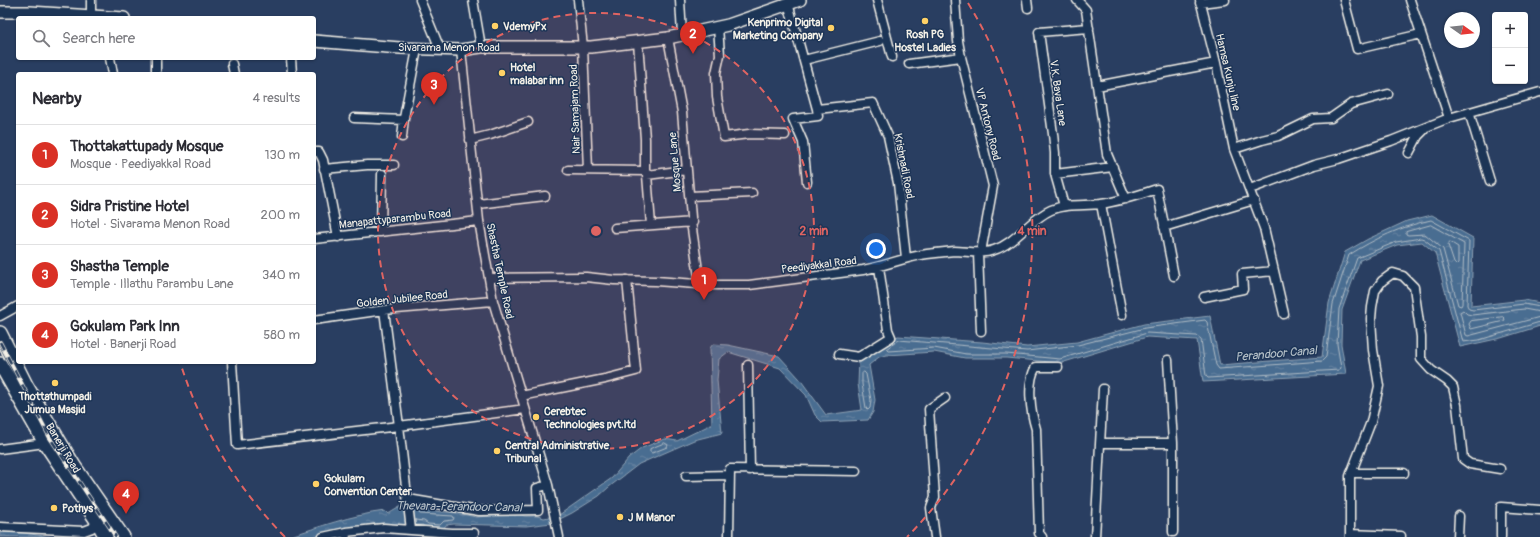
<!DOCTYPE html>
<meta charset="utf-8">
<style>
:root{--surface:#fff;--page:#f7f7f7;--text:#2b2b33;--muted:#7c7c81;--line:#e1e1e2;--accent:#d93025}
body{margin:0;font-family:Pangolin,sans-serif;background:var(--page);color:var(--text)}
.controls{position:absolute;right:12px;top:12px;display:grid;overflow:hidden;border-radius:4px;box-shadow:0 1px 3px #0004}
.controls button{width:36px;height:36px;display:grid;place-items:center;padding:0;border:0;border-bottom:1px solid var(--line);background:var(--surface);color:var(--text);font:20px sans-serif}
.compass{position:absolute;left:1444px;top:12px;width:36px;height:36px;border-radius:50%;background:var(--surface);box-shadow:0 1px 3px #0004;rotate:105deg}
.you{position:absolute;left:876px;top:249px;width:14px;height:14px;margin:-10px;border:3px solid #fff;border-radius:50%;background:#1a73e8;box-shadow:0 0 0 6px #1a73e833}
.badge{display:grid;place-items:center;width:26px;height:26px;border-radius:50%;background:var(--accent);color:#fff;font-size:13px;font-weight:700}
.pin{position:absolute;translate:-50% -33px;filter:drop-shadow(0 1px 2px #0008)}
.pin::after{content:'';position:absolute;top:21px;width:14px;height:12px;background:inherit;clip-path:polygon(0 0,100% 0,50% 100%)}
.list{margin:0;padding:0;list-style:none}
h2{display:flex;justify-content:space-between;align-items:center;height:52px;margin:0;padding:0 16px;font-size:17px}
h2 small{font-size:13px;font-weight:400;color:var(--muted)}
.list li{display:grid;grid-template-columns:26px 1fr auto;gap:12px;align-items:center;box-sizing:border-box;height:60px;padding:0 16px;border-top:1px solid var(--line)}
.list b{display:block;font-size:15px;white-space:nowrap}
.list p{margin:0;font-size:13px;white-space:nowrap;color:var(--muted)}
.list em{font-size:13px;font-style:normal;color:var(--muted)}
.icon{flex:none;width:22px;height:22px;fill:none;stroke:currentColor;stroke-width:2;stroke-linecap:round;stroke-linejoin:round}
.map{position:relative;flex:none;width:1540px;height:537px;overflow:hidden}
.search{position:absolute;background:var(--surface);box-shadow:0 1px 3px #0004;left:16px;top:16px;width:300px;height:44px;display:flex;align-items:center;gap:10px;box-sizing:border-box;padding:0 14px;border-radius:4px;color:var(--muted);font-size:15px}
.panel{position:absolute;background:var(--surface);box-shadow:0 1px 3px #0004;left:16px;top:72px;width:300px;height:292px;border-radius:4px}
.map>svg:first-child{display:block}
</style>
<div class="map">
<svg width="1540" height="537" viewBox="0 0 1540 537">
<defs>
<pattern id="water-ripples" width="26" height="14" patternUnits="userSpaceOnUse"><rect width="26" height="14" fill="#4a6d91"/><path d="M2 4q2-2 4 0t4 0M15 11q2-2 4 0t4 0" fill="none" stroke="#6582a0"/></pattern>
</defs>
<rect width="100%" height="100%" fill="#293e61"/>
<filter id="ink" filterUnits="userSpaceOnUse"><feTurbulence type="fractalNoise" baseFrequency=".025" numOctaves="2"/><feDisplacementMap in="SourceGraphic" scale="8" xChannelSelector="R" yChannelSelector="G"/><feConvolveMatrix kernelMatrix="1 2 1 2 8 2 1 2 1" color-interpolation-filters="sRGB"/></filter>
<g filter="url(#ink)">
<!-- water -->
<path fill="url(#water-ripples)" stroke="#8ea2b4" d="M1432 215 1473 238 1471 306 1524 300 1540 303V326L1501 338 1460 347 1435 253 1422 242 1397 245 1360 260 1342 310 1341 344 1346 374 1203 382 1197 340 1147 337 1061 363 1006 358H965L934 352 887 355 879 357 869 365 875 400 873 412 868 420 822 422 815 415 806 395 780 368 728 352 719 359 717 380 722 433 694 440 639 464 609 487 599 496 572 513 552 523 526 526 454 524 446 525 443 529 423 528V525L374 524 345 529 313 537H287C320 527 351 515 385 511L388 514C394 511 410 499 416 504 418 506 419 508 420 510L457 513 476 517 518 514C529 519 533 513 544 518L559 515 612 478 629 458 642 448 665 439 677 441 712 424 710 348 713 344 728 345 779 356 799 378 826 415 862 410 858 384 859 359 898 336 982 342 1027 347 1077 342 1144 324 1210 316 1220 365 1322 357 1329 303 1345 252 1368 239 1407 221Z
M0 532 24 533 50 537H0Z"/>
<g fill="none" stroke-linecap="round" stroke-linejoin="round">
<!-- shore -->
<path stroke="#b0bcc5" stroke-width="1" d="M1431 225 1464 244 1462 304 1461 306 1458 305 1443 249 1425 234 1408 235 1406 234V232Z
M1450 242 1458 247V263L1456 265 1454 263 1448 245Z
M1540 307 1524 304 1473 310 1469 309 1467 305 1469 241 1431 220C1402 226 1374 239 1349 255L1333 304 1326 357 1322 361 1219 369 1216 365 1207 322 1205 320 1145 328 1078 345 1027 351 899 340 886 349 888 351 934 348 966 354H1006L1060 359 1147 333 1197 336 1201 339 1206 376 1208 378 1339 370 1341 368 1337 344 1339 309 1357 258 1396 242 1421 238 1424 239 1439 251 1463 342 1479 340 1540 322
M1540 312 1524 309 1472 315 1467 314 1463 310 1460 312 1466 335 1468 336 1540 317
M1503 317 1505 319 1504 321 1471 329 1469 324 1471 321Z
M864 372 866 374 871 400 870 408 868 410 866 408 862 384V374Z
M665 443 668 445 667 447 652 453 650 452V449Z
M413 507 420 514 453 516 454 518 453 520 444 521 440 525 428 524 424 521 415 520"/>
<defs>
<path id="street" d="M91 0V16
M420 0 440 49
M473 0 481 47
M578 0 583 47 588 170
M680 0 682 35
M877 0 892 57
M955 0 958 41 961 57 993 186 981 252
M1027 0 1028 8
M1077 0 1086 10 1107 154 1126 199
M1200 0 1216 63 1234 149 1264 228 1284 314
M1344 0 1357 49 1421 34
M1410 0 1449 118
M788 3 817 109 873 103 888 136 898 183 906 258
M1200 3 1225 0
M718 27 720 55 716 73 717 97 724 137 749 134 785 135
M668 38 682 112 692 229 700 284
M461 50 479 221 493 301 548 485 559 537
M110 58 113 74
M156 58V74
M291 58 292 74
M804 60 880 41
M232 64 234 74
M909 64 961 57
M1097 86 1216 63
M1469 112 1490 181
M354 118 404 120
M402 137 404 118 417 49
M470 140 490 135 528 122
M1234 149 1262 140 1278 136 1313 119 1331 118 1351 104 1388 94
M314 152H319L323 160 338 237
M1409 153 1418 136 1424 130
M324 169 367 165H394
M568 170 645 171V139L638 42
M1055 174 1113 167
M807 182 803 142 793 119 818 116 817 109
M1250 189 1314 165 1338 159 1391 141 1449 118 1540 92
M690 196 752 193
M478 204 545 196
M1101 204 1122 315
M1064 206 1055 174V153L1053 134 1039 32 1089 28
M651 225 647 175 686 170
M1164 227 1254 200
M615 228 693 222
M381 232 382 174
M314 239 479 221
M978 253 981 331
M489 278 586 277 614 280 656 281 710 285H749L863 270C885 266 905 257 927 254 936 253 945 252 954 251 967 251 981 255 994 250 1016 243 1030 219 1051 210 1067 203 1084 206 1101 204 1121 201 1139 195 1157 189L1174 276
M1204 297 1243 289 1242 274 1274 271
M384 310 399 426 525 409
M0 316 18 306
M314 320 384 310 493 301
M839 354 859 357 891 337 888 330 879 267
M1168 360 1173 443V532
M232 362 237 445 399 426 411 530
M748 365 750 470
M521 396 605 379 636 371 627 280
M1101 443H1173
M0 449 45 443
M1351 473H1404
M686 476 730 475
M408 499 479 511 538 510 537 488 548 485
M0 527 84 531 92 528 97 521
M346 532 384 528 452 533H474
M1350 534 1401 536
M323 537 346 532V535
M729 537 730 469 856 471
M935 537 931 508 935 497 929 409 945 398
M1042 537 1039 533 1036 429C1031 413 1026 382 1036 367H1058
M1095 537 1103 389
M1350 537V476L1371 422 1379 386 1373 350 1371 319 1372 307 1375 291 1382 281 1393 273 1403 276 1414 287 1421 337V359L1431 370 1447 381 1453 387 1457 405 1463 459 1470 464 1500 469
M1458 537 1459 516
M1501 537V507L1540 510"/>
<path id="secondary" d="M0 12H30L124 18
M314 41 400 48 461 50 481 47H591L668 38 728 25 800 0"/>
<path id="primary" d="M0 333 26 385 74 466 123 537
M0 364 45 443 97 521 106 537"/>
</defs>
<!-- street casing -->
<use href="#street" stroke="#f4f1e8" stroke-width="11"/>
<!-- secondary casing -->
<use href="#secondary" stroke="#f4f1e8" stroke-width="14"/>
<!-- primary casing -->
<use href="#primary" stroke="#f4f1e8" stroke-width="16"/>
<!-- street -->
<use href="#street" stroke="#1d3557" stroke-width="8"/>
<!-- secondary -->
<use href="#secondary" stroke="#1d3557" stroke-width="11"/>
<!-- primary -->
<use href="#primary" stroke="#1d3557" stroke-width="13"/>
<defs>
<path id="rail" d="M0 342 50 438 116 537"/>
</defs>
<!-- rail casing -->
<use href="#rail" stroke="#f4f1e8" stroke-width="4"/>
<!-- rail -->
<use href="#rail" stroke="#1d3557" stroke-width="2.5" stroke-dasharray="8" stroke-linecap="butt"/>
</g>
</g>
<!-- distance rings -->
<circle cx="596" cy="231" r="218" fill="#df6462" fill-opacity=".12"/>
<g fill="none" stroke="#df6462" stroke-width="2" stroke-dasharray="7 5">
<circle cx="596" cy="231" r="218"/>
<path d="M285 537A436 436 0 0 1 180 362M968 3A436 436 0 0 1 907 537"/>
</g>
<!-- markers -->
<g fill="#ffd166" stroke="#1d3557" stroke-width="1.5">
<circle cx="925" cy="21" r="4"/>
<circle cx="495" cy="26" r="4"/>
<circle cx="831" cy="28" r="4"/>
<circle cx="502" cy="73" r="4"/>
<circle cx="55" cy="383" r="4"/>
<circle cx="536" cy="417" r="4"/>
<circle cx="497" cy="451" r="4"/>
<circle cx="316" cy="484" r="4"/>
<circle cx="54" cy="508" r="4"/>
<circle cx="620" cy="517" r="4"/>
</g>
<g text-anchor="middle" dominant-baseline="central" stroke-width="3" stroke-linejoin="round" paint-order="stroke">
<!-- poi labels -->
<g font-size="11" font-weight="bold" fill="#f4f1e8" stroke="#1d3557" text-anchor="start">
<text x="823" y="22" text-anchor="end">Kenprimo Digital<tspan x="823" dy="13">Marketing Company</tspan></text>
<text x="503" y="26">VdemyPx</text>
<text x="925" y="34" text-anchor="middle">Rosh PG<tspan x="925" dy="13">Hostel Ladies</tspan></text>
<text x="510" y="67">Hotel<tspan x="510" dy="13">malabar inn</tspan></text>
<text x="55" y="396" text-anchor="middle">Thottathumpadi<tspan x="55" dy="13">Jumua Masjid</tspan></text>
<text x="544" y="411">Cerebtec<tspan x="544" dy="13">Technologies pvt.ltd</tspan></text>
<text x="505" y="445">Central Administrative<tspan x="505" dy="13">Tribunal</tspan></text>
<text x="324" y="478">Gokulam<tspan x="324" dy="13">Convention Center</tspan></text>
<text x="62" y="508">Pothys</text>
<text x="628" y="517">J M Manor</text>
</g>
<!-- street labels -->
<g font-size="11" fill="#f4f1e8" stroke="#1d3557">
<text x="449" y="47">Sivarama Menon Road</text>
<text transform="translate(1228 72) rotate(77)">Hamsa Kunju line</text>
<text transform="translate(1058 93) rotate(82)">V.K. Bava Lane</text>
<text transform="translate(575 109) rotate(-92)">Nair Samajam Road</text>
<text transform="translate(988 124) rotate(76)">VP Antony Road</text>
<text transform="translate(675 162) rotate(-95)">Mosque Lane</text>
<text transform="translate(904 166) rotate(79)">Krishnadi Road</text>
<text transform="translate(395 219) rotate(-6)">Manapattyparambu Road</text>
<text transform="translate(819 265) rotate(-7)">Peediyakkal Road</text>
<text transform="translate(500 271) rotate(78)">Shastha Temple Road</text>
<text transform="translate(402 299) rotate(-6)">Golden Jubilee Road</text>
<text transform="translate(63 448) rotate(59)">Banerji Road</text>
</g>
<!-- water labels -->
<g font-size="12" font-style="italic" fill="#b8c3ca" stroke="#1d3557">
<text transform="translate(1276 354) rotate(-5)">Perandoor Canal</text>
<text transform="translate(459 507) rotate(1)">Thevara-Perandoor Canal</text>
</g>
</g>
<circle cx="596" cy="231" r="6" fill="#df6462" stroke="#1d3557" stroke-width="2"/>
<g font-size="12" text-anchor="middle" font-weight="bold" fill="#df6462" stroke="#1d3557" stroke-width="3" stroke-linejoin="round" paint-order="stroke">
<text x="814" y="235">2 min</text>
<text x="1032" y="235">4 min</text>
</g>
</svg>
<div class="controls">
<button>+</button>
<button>−</button>
</div>
<svg class="compass" viewBox="-18 -18 36 36"><path d="M0-13l5 13h-10z" fill="#e53935"/><path d="M0 13l5-13h-10z" fill="#7c7c81"/></svg>
<div class="you"></div>
<div class="pin badge" style="left:704px;top:300px">1</div>
<div class="pin badge" style="left:693px;top:54px">2</div>
<div class="pin badge" style="left:434px;top:105px">3</div>
<div class="pin badge" style="left:126px;top:514px">4</div>
<div class="search"><svg class="icon" aria-label="search" viewBox="0 0 24 24"><circle cx="10" cy="10" r="6"/><path d="M15 15l6 6"/></svg>Search here</div>
<section class="panel">
<h2>Nearby<small>4 results</small></h2>
<ul class="list">
<li><span class="badge">1</span><div><b>Thottakattupady Mosque</b><p>Mosque · Peediyakkal Road</p></div><em>130 m</em></li>
<li><span class="badge">2</span><div><b>Sidra Pristine Hotel</b><p>Hotel · Sivarama Menon Road</p></div><em>200 m</em></li>
<li><span class="badge">3</span><div><b>Shastha Temple</b><p>Temple · Illathu Parambu Lane</p></div><em>340 m</em></li>
<li><span class="badge">4</span><div><b>Gokulam Park Inn</b><p>Hotel · Banerji Road</p></div><em>580 m</em></li>
</ul>
</section>
</div>
